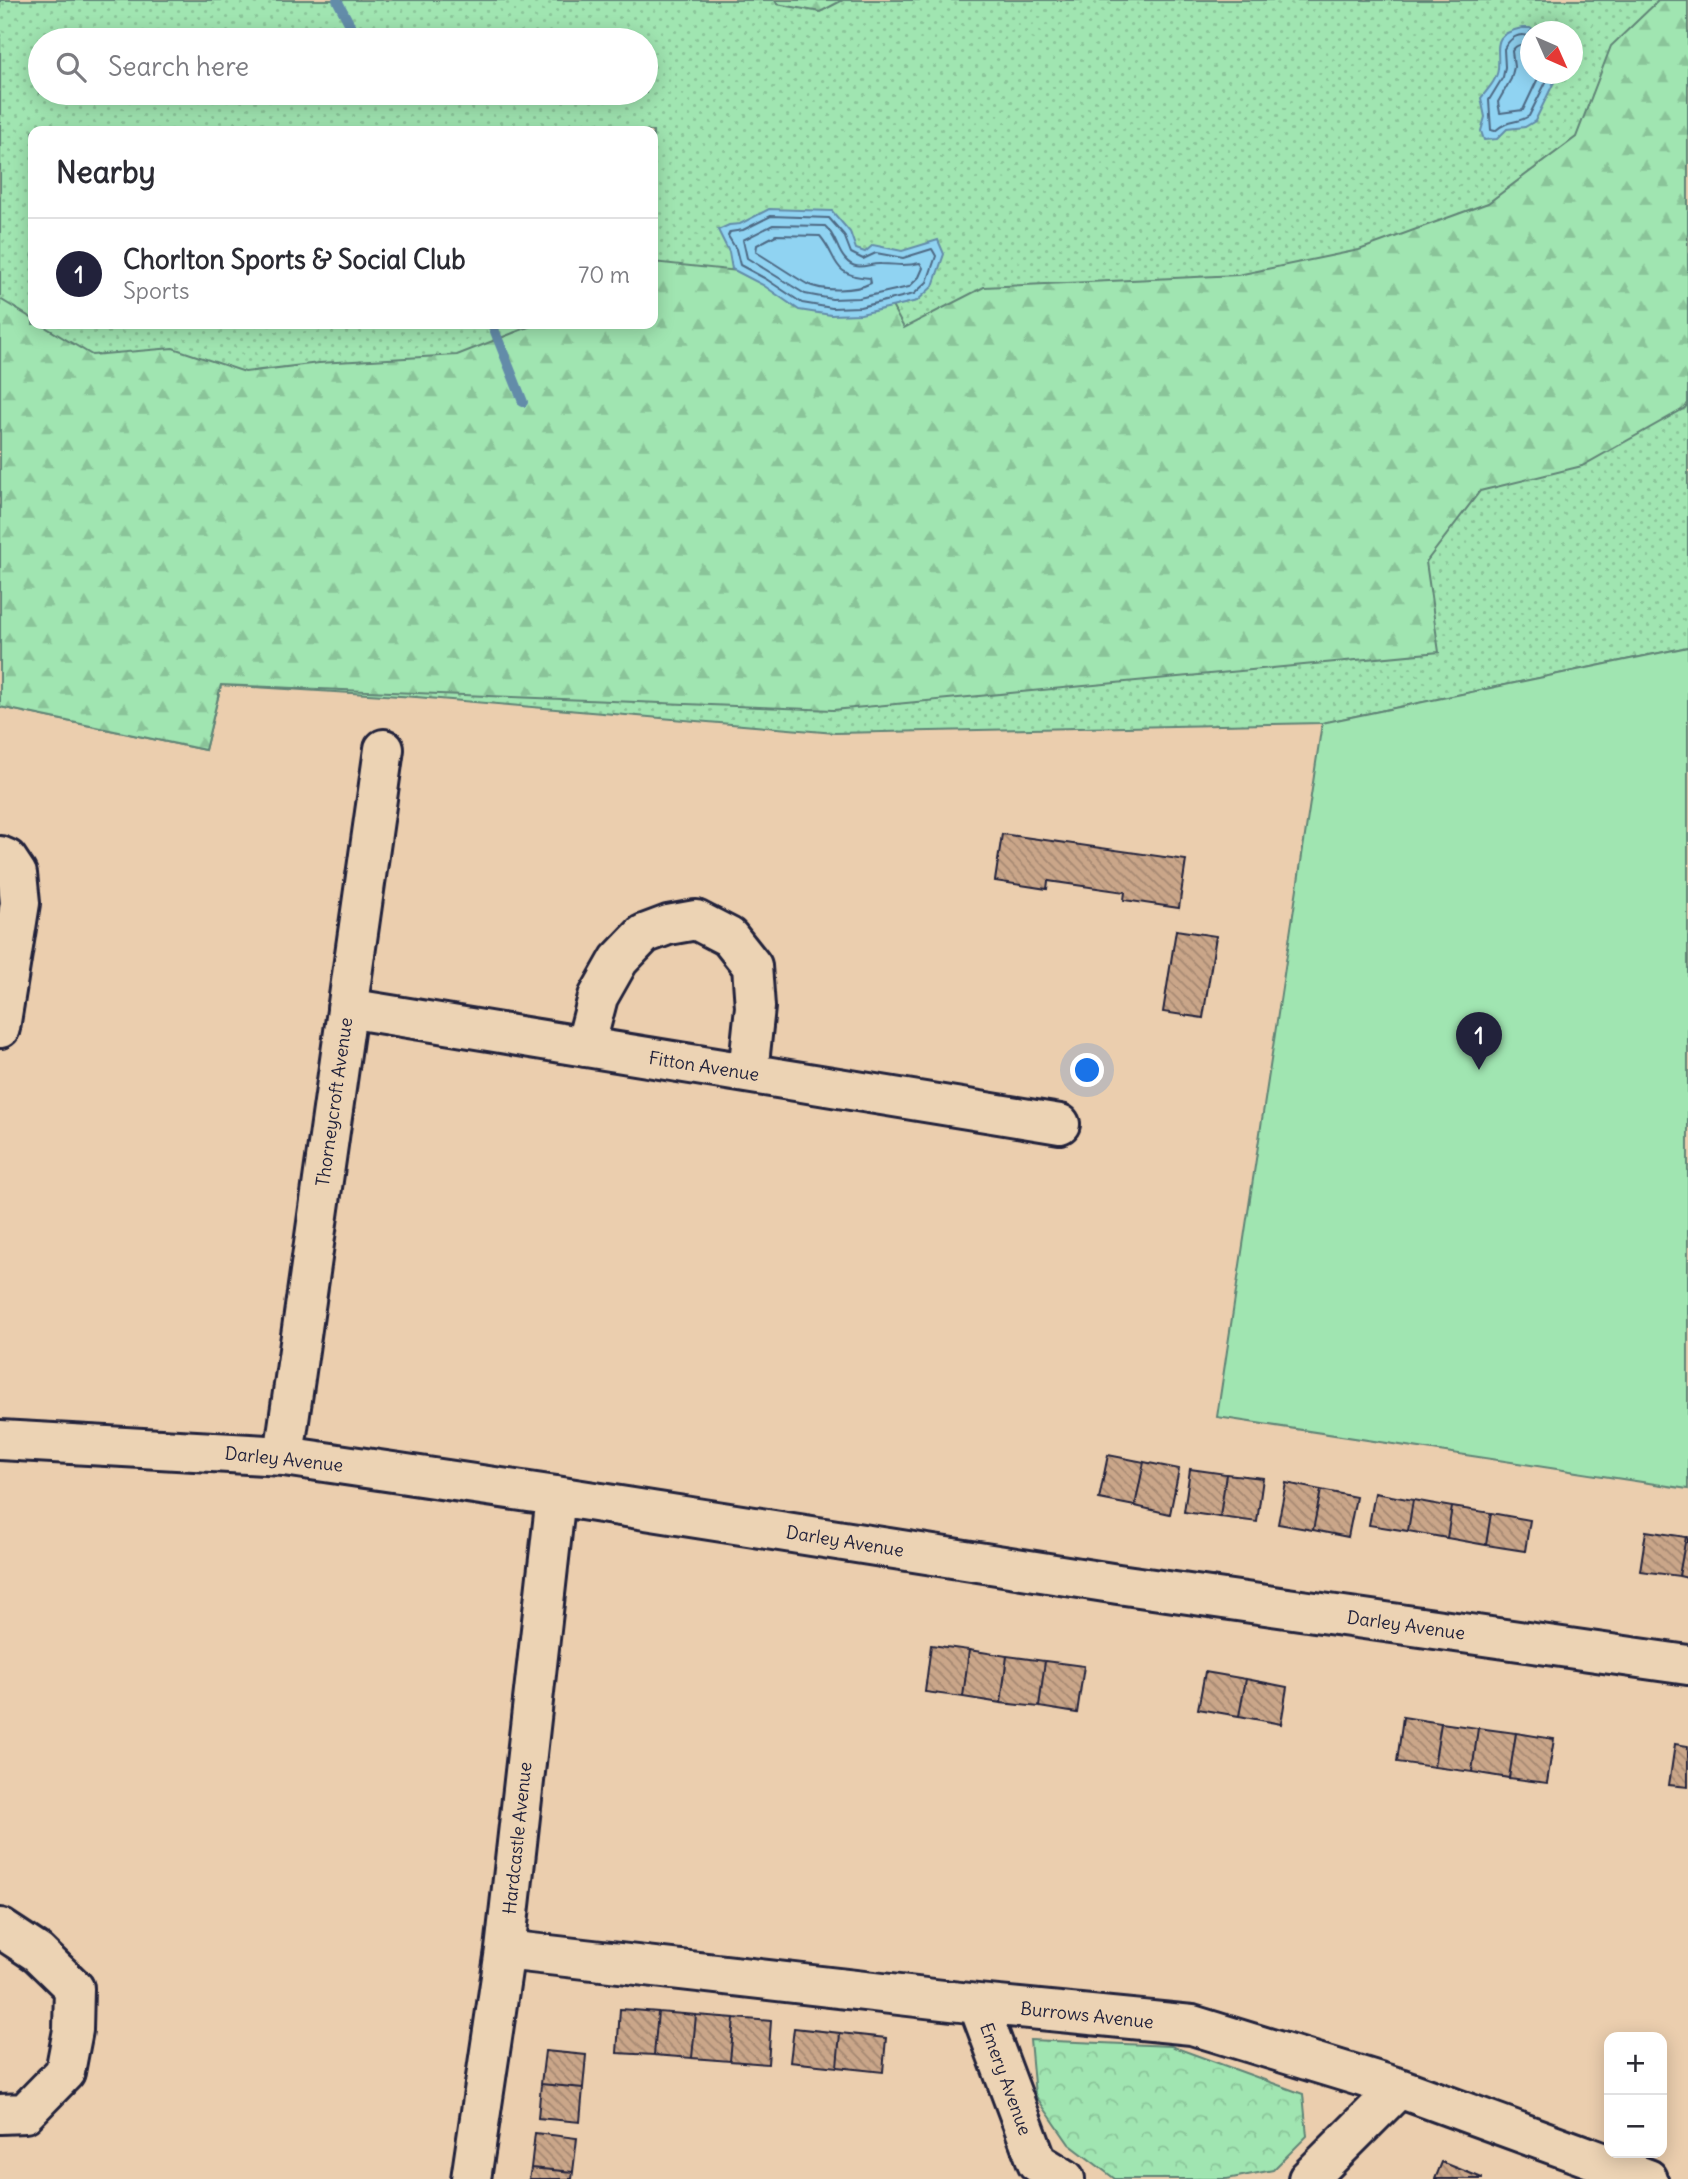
<!DOCTYPE html>
<meta charset="utf-8">
<style>
:root{--surface:#fff;--page:#f7f7f7;--text:#2b2b33;--muted:#7c7c81;--line:#e1e1e2;--accent:#22223b}
body{margin:0;font-family:Delius,sans-serif;background:var(--page);color:var(--text)}
.controls{position:absolute;right:21px;bottom:21px;display:grid;overflow:hidden;border-radius:14px;box-shadow:0 4px 18px #0003}
.controls button{width:63px;height:63px;display:grid;place-items:center;padding:0;border:0;border-bottom:2px solid var(--line);background:var(--surface);color:var(--text);font:35px sans-serif}
.compass{position:absolute;left:1520px;top:21px;width:63px;height:63px;border-radius:50%;background:var(--surface);box-shadow:0 4px 18px #0003;rotate:135deg}
.you{position:absolute;left:1088px;top:1071px;width:24px;height:24px;margin:-18px;border:5px solid #fff;border-radius:50%;background:#1a73e8;box-shadow:0 0 0 10px #1a73e833}
.badge{display:grid;place-items:center;width:46px;height:46px;border-radius:50%;background:var(--accent);color:#fff;font-size:23px;font-weight:700}
.pin{position:absolute;translate:-50% -58px;filter:drop-shadow(0 2px 4px #0008)}
.pin::after{content:'';position:absolute;top:37px;width:24px;height:21px;background:inherit;clip-path:polygon(0 0,100% 0,50% 100%)}
.list{margin:0;padding:0;list-style:none}
h2{display:flex;justify-content:space-between;align-items:center;height:91px;margin:0;padding:0 28px;font-size:30px}
h2 small{font-size:23px;font-weight:400;color:var(--muted)}
.list li{display:grid;grid-template-columns:46px 1fr auto;gap:21px;align-items:center;box-sizing:border-box;height:112px;padding:0 28px;border-top:2px solid var(--line)}
.list b{display:block;font-size:26px;white-space:nowrap}
.list p{margin:0;font-size:23px;white-space:nowrap;color:var(--muted)}
.list em{font-size:23px;font-style:normal;color:var(--muted)}
.icon{flex:none;width:38px;height:38px;fill:none;stroke:currentColor;stroke-width:2;stroke-linecap:round;stroke-linejoin:round}
.map{position:relative;flex:none;width:1688px;height:2179px;overflow:hidden}
.search{position:absolute;background:var(--surface);box-shadow:0 4px 18px #0003;left:28px;top:28px;width:630px;height:77px;display:flex;align-items:center;gap:18px;box-sizing:border-box;padding:0 24px;border-radius:38px;color:var(--muted);font-size:26px}
.panel{position:absolute;background:var(--surface);box-shadow:0 4px 18px #0003;left:28px;top:126px;width:630px;height:203px;border-radius:14px}
.map>svg:first-child{display:block}
</style>
<div class="map">
<svg width="1688" height="2179" viewBox="0 0 1688 2179">
<defs>
<pattern id="grass-dots" width="8" height="8" patternUnits="userSpaceOnUse" patternTransform="scale(1.75)"><rect width="8" height="8" fill="#a0e5b1"/><path d="M2 2h.1M6 6h.1" fill="none" stroke="#8ac499" stroke-width="1.8" stroke-linecap="round"/></pattern>
<pattern id="forest-firs" width="22" height="20" patternUnits="userSpaceOnUse" patternTransform="scale(1.75)"><rect width="22" height="20" fill="#a0e5b1"/><path d="M5 1l3.5 6h-7zM16 11l3.5 6h-7z" fill="#8ac499"/></pattern>
<pattern id="park-crowns" width="20" height="18" patternUnits="userSpaceOnUse" patternTransform="scale(1.75)"><rect width="20" height="18" fill="#a0e5b1"/><path d="M2 6a3 3 0 1 1 6 0M12 15a3 3 0 1 1 6 0" fill="none" stroke="#8ac499"/></pattern>
<pattern id="building-back-hatch" width="6" height="6" patternUnits="userSpaceOnUse" patternTransform="scale(1.75)"><rect width="6" height="6" fill="#caa689"/><path d="M-1 5l2 2M0 0l6 6M5-1l2 2" fill="none" stroke="#a48771"/></pattern>
</defs>
<rect width="100%" height="100%" fill="#ebceae"/>
<filter id="ink" filterUnits="userSpaceOnUse"><feTurbulence type="fractalNoise" baseFrequency=".0143" numOctaves="2"/><feDisplacementMap in="SourceGraphic" scale="14" xChannelSelector="R" yChannelSelector="G"/><feConvolveMatrix kernelMatrix="1 2 1 2 8 2 1 2 1" color-interpolation-filters="sRGB"/></filter>
<g filter="url(#ink)">
<!-- grass -->
<path fill="url(#grass-dots)" stroke="#618476" stroke-width="2" fill-rule="evenodd" d="M0 0H1688V647L1322 723 835 733 416 697 221 685 205 750 0 707ZM1530 32H1572V74H1530ZM40 40H646V93H40ZM33 131H653V324H33Z"/>
<!-- forest -->
<path fill="url(#forest-firs)" stroke="#618476" stroke-width="2" d="M775 0H843L820 12 777 4Z
M1659 0H1688V403L1685 408 1582 466 1480 491 1426 562 1439 652 833 710 221 685 205 750 0 707V299L33 319V324H40L92 355 173 348 245 372 319 363 457 355 536 324H653V262L881 286 904 328 984 287 1238 275 1359 250 1488 203 1576 137 1611 46Z"/>
<!-- park -->
<path fill="url(#park-crowns)" stroke="#618476" stroke-width="2" d="M1030 2040 1171 2046 1303 2094 1307 2136 1273 2170 1227 2179H1115L1069 2144 1035 2095Z"/>
<!-- pitch -->
<path fill="#a0e5b1" stroke="#618476" stroke-width="2" d="M1688 647V1489L1217 1417 1322 723Z"/>
<!-- water -->
<path fill="#90d3f2" stroke="#648ca9" stroke-width="2" d="M1522 28H1530L1534 31 1530 32V74H1558L1535 121 1525 127 1507 129 1497 139 1484 140 1481 131 1485 117 1481 98C1487 90 1497 80 1498 69 1500 46 1490 35 1522 28Z
M769 209 832 211 850 232 856 249 865 252 873 245 902 251 938 240 944 254 933 286 917 301 861 314 831 315 799 310 763 285 732 269 729 252 718 230 729 225 740 224Z"/>
<g fill="none" stroke-linecap="round" stroke-linejoin="round">
<!-- shore -->
<path stroke="#4e6984" stroke-width="2" d="M1530 37C1519 31 1509 39 1504 49L1505 67 1503 77 1489 100 1491 130 1495 131C1508 119 1517 124 1529 116L1550 74
M1530 47C1523 44 1517 43 1512 51L1514 67 1511 79 1498 102 1500 113 1523 110 1540 74
M771 216 829 218 844 235 851 253 863 259 876 253 903 258 932 249 936 256 927 282 914 294 860 307 832 308 802 303 766 279 740 265 736 249 728 236 730 232 743 230Z
M773 225 825 226C837 237 836 249 845 259 857 273 868 263 881 264 898 264 902 267 920 263L923 268 919 277 909 287 859 298 832 299 805 294 747 258 743 240Z
M776 235 820 236C839 258 830 276 870 278L871 283C856 291 824 292 807 284 793 276 771 261 756 252L757 245Z"/>
<!-- stream -->
<path stroke="#648ca9" stroke-width="10" d="M337 0 358 40
M492 324 523 402"/>
</g>
<!-- building -->
<path fill="url(#building-back-hatch)" stroke="#22223b" stroke-width="2" d="M1002 834 1186 860 1179 908 1124 900 1125 892 1048 881 1047 889 995 881Z
M1176 930 1216 936 1203 1018 1163 1012Z
M1108 1455 1144 1462 1135 1506 1099 1499Z
M1144 1462 1179 1469 1170 1514 1135 1506Z
M1190 1469 1226 1474 1220 1517 1184 1512Z
M1226 1474 1263 1478 1257 1522 1220 1517Z
M1286 1483 1321 1490 1313 1530 1278 1524Z
M1321 1490 1356 1497 1348 1537 1313 1530Z
M1375 1493 1413 1500 1408 1531 1369 1525Z
M1413 1500 1452 1507 1447 1538 1408 1531Z
M1452 1507 1491 1513 1486 1545 1447 1538Z
M1491 1513 1530 1520 1525 1551 1486 1545Z
M1646 1531 1686 1537 1679 1576 1640 1571Z
M1686 1537H1688V1578L1679 1576Z
M931 1645 969 1650 963 1697 925 1692Z
M969 1650 1007 1656 1001 1703 963 1697Z
M1007 1656 1045 1661 1039 1707 1001 1703Z
M1045 1661 1084 1666 1077 1713 1039 1707Z
M1205 1672 1246 1679 1239 1716 1198 1709Z
M1246 1679 1287 1687 1281 1724 1239 1716Z
M1403 1717 1441 1723 1434 1767 1397 1762Z
M1441 1723 1478 1728 1472 1772 1434 1767Z
M1478 1728 1516 1733 1509 1778 1472 1772Z
M1516 1733 1554 1739 1547 1783 1509 1778Z
M1675 1744 1688 1746V1787L1669 1785Z
M620 2009 658 2012 654 2055 617 2053Z
M658 2012 696 2015 692 2058 654 2055Z
M696 2015 734 2018 730 2061 692 2058Z
M734 2018 771 2021 768 2064 730 2061Z
M794 2028 840 2033 837 2067 790 2062Z
M840 2033 886 2038 883 2072 837 2067Z
M545 2051 586 2055 583 2088 541 2084Z
M541 2084 583 2088 580 2122 538 2118Z
M535 2133 577 2138 573 2172 531 2168Z
M1442 2162 1482 2178V2179H1435Z
M531 2168 573 2172 572 2179H529Z"/>
<g fill="none" stroke-linecap="round" stroke-linejoin="round">
<defs>
<path id="street" d="M0 856 7 859 17 874 20 903 0 1028
M347 1008 1060 1124
M585 1047 598 997 619 960 644 934 668 925 696 920 729 937 752 966 755 1007 748 1073
M0 1440 284 1456 556 1496 1118 1584 1688 1665
M284 1456 384 749
M0 1928 38 1953 74 1988 73 2030 65 2072 25 2113 0 2114
M505 1950 978 2004 1192 2025 1399 2088 1648 2179
M978 2004 1037 2162 1065 2179
M471 2179 505 1950 556 1496
M1308 2179 1399 2088"/>
</defs>
<!-- street casing -->
<use href="#street" stroke="#22223b" stroke-width="44"/>
<!-- street -->
<use href="#street" stroke="#ecd3b4" stroke-width="38"/>
</g>
</g>
<g text-anchor="middle" dominant-baseline="central" stroke-width="6" stroke-linejoin="round" paint-order="stroke">
<!-- street labels -->
<g font-size="18" fill="#22223b" stroke="#ecd3b4">
<text transform="translate(704 1066) rotate(9)">Fitton Avenue</text>
<text transform="translate(334 1102) rotate(-82)">Thorneycroft Avenue</text>
<text transform="translate(284 1459) rotate(6)">Darley Avenue</text>
<text transform="translate(845 1541) rotate(9)">Darley Avenue</text>
<text transform="translate(1406 1625) rotate(8)">Darley Avenue</text>
<text transform="translate(517 1838) rotate(-84)">Hardcastle Avenue</text>
<text transform="translate(1087 2015) rotate(6)">Burrows Avenue</text>
<text transform="translate(1006 2079) rotate(70)">Emery Avenue</text>
</g>
</g>
</svg>
<div class="controls">
<button>+</button>
<button>−</button>
</div>
<svg class="compass" viewBox="-18 -18 36 36"><path d="M0-13l5 13h-10z" fill="#e53935"/><path d="M0 13l5-13h-10z" fill="#7c7c81"/></svg>
<div class="you"></div>
<div class="pin badge" style="left:1479px;top:1070px">1</div>
<div class="search"><svg class="icon" aria-label="search" viewBox="0 0 24 24"><circle cx="10" cy="10" r="6"/><path d="M15 15l6 6"/></svg>Search here</div>
<section class="panel">
<h2>Nearby<small></small></h2>
<ul class="list">
<li><span class="badge">1</span><div><b>Chorlton Sports &amp; Social Club</b><p>Sports</p></div><em>70 m</em></li>
</ul>
</section>
</div>
